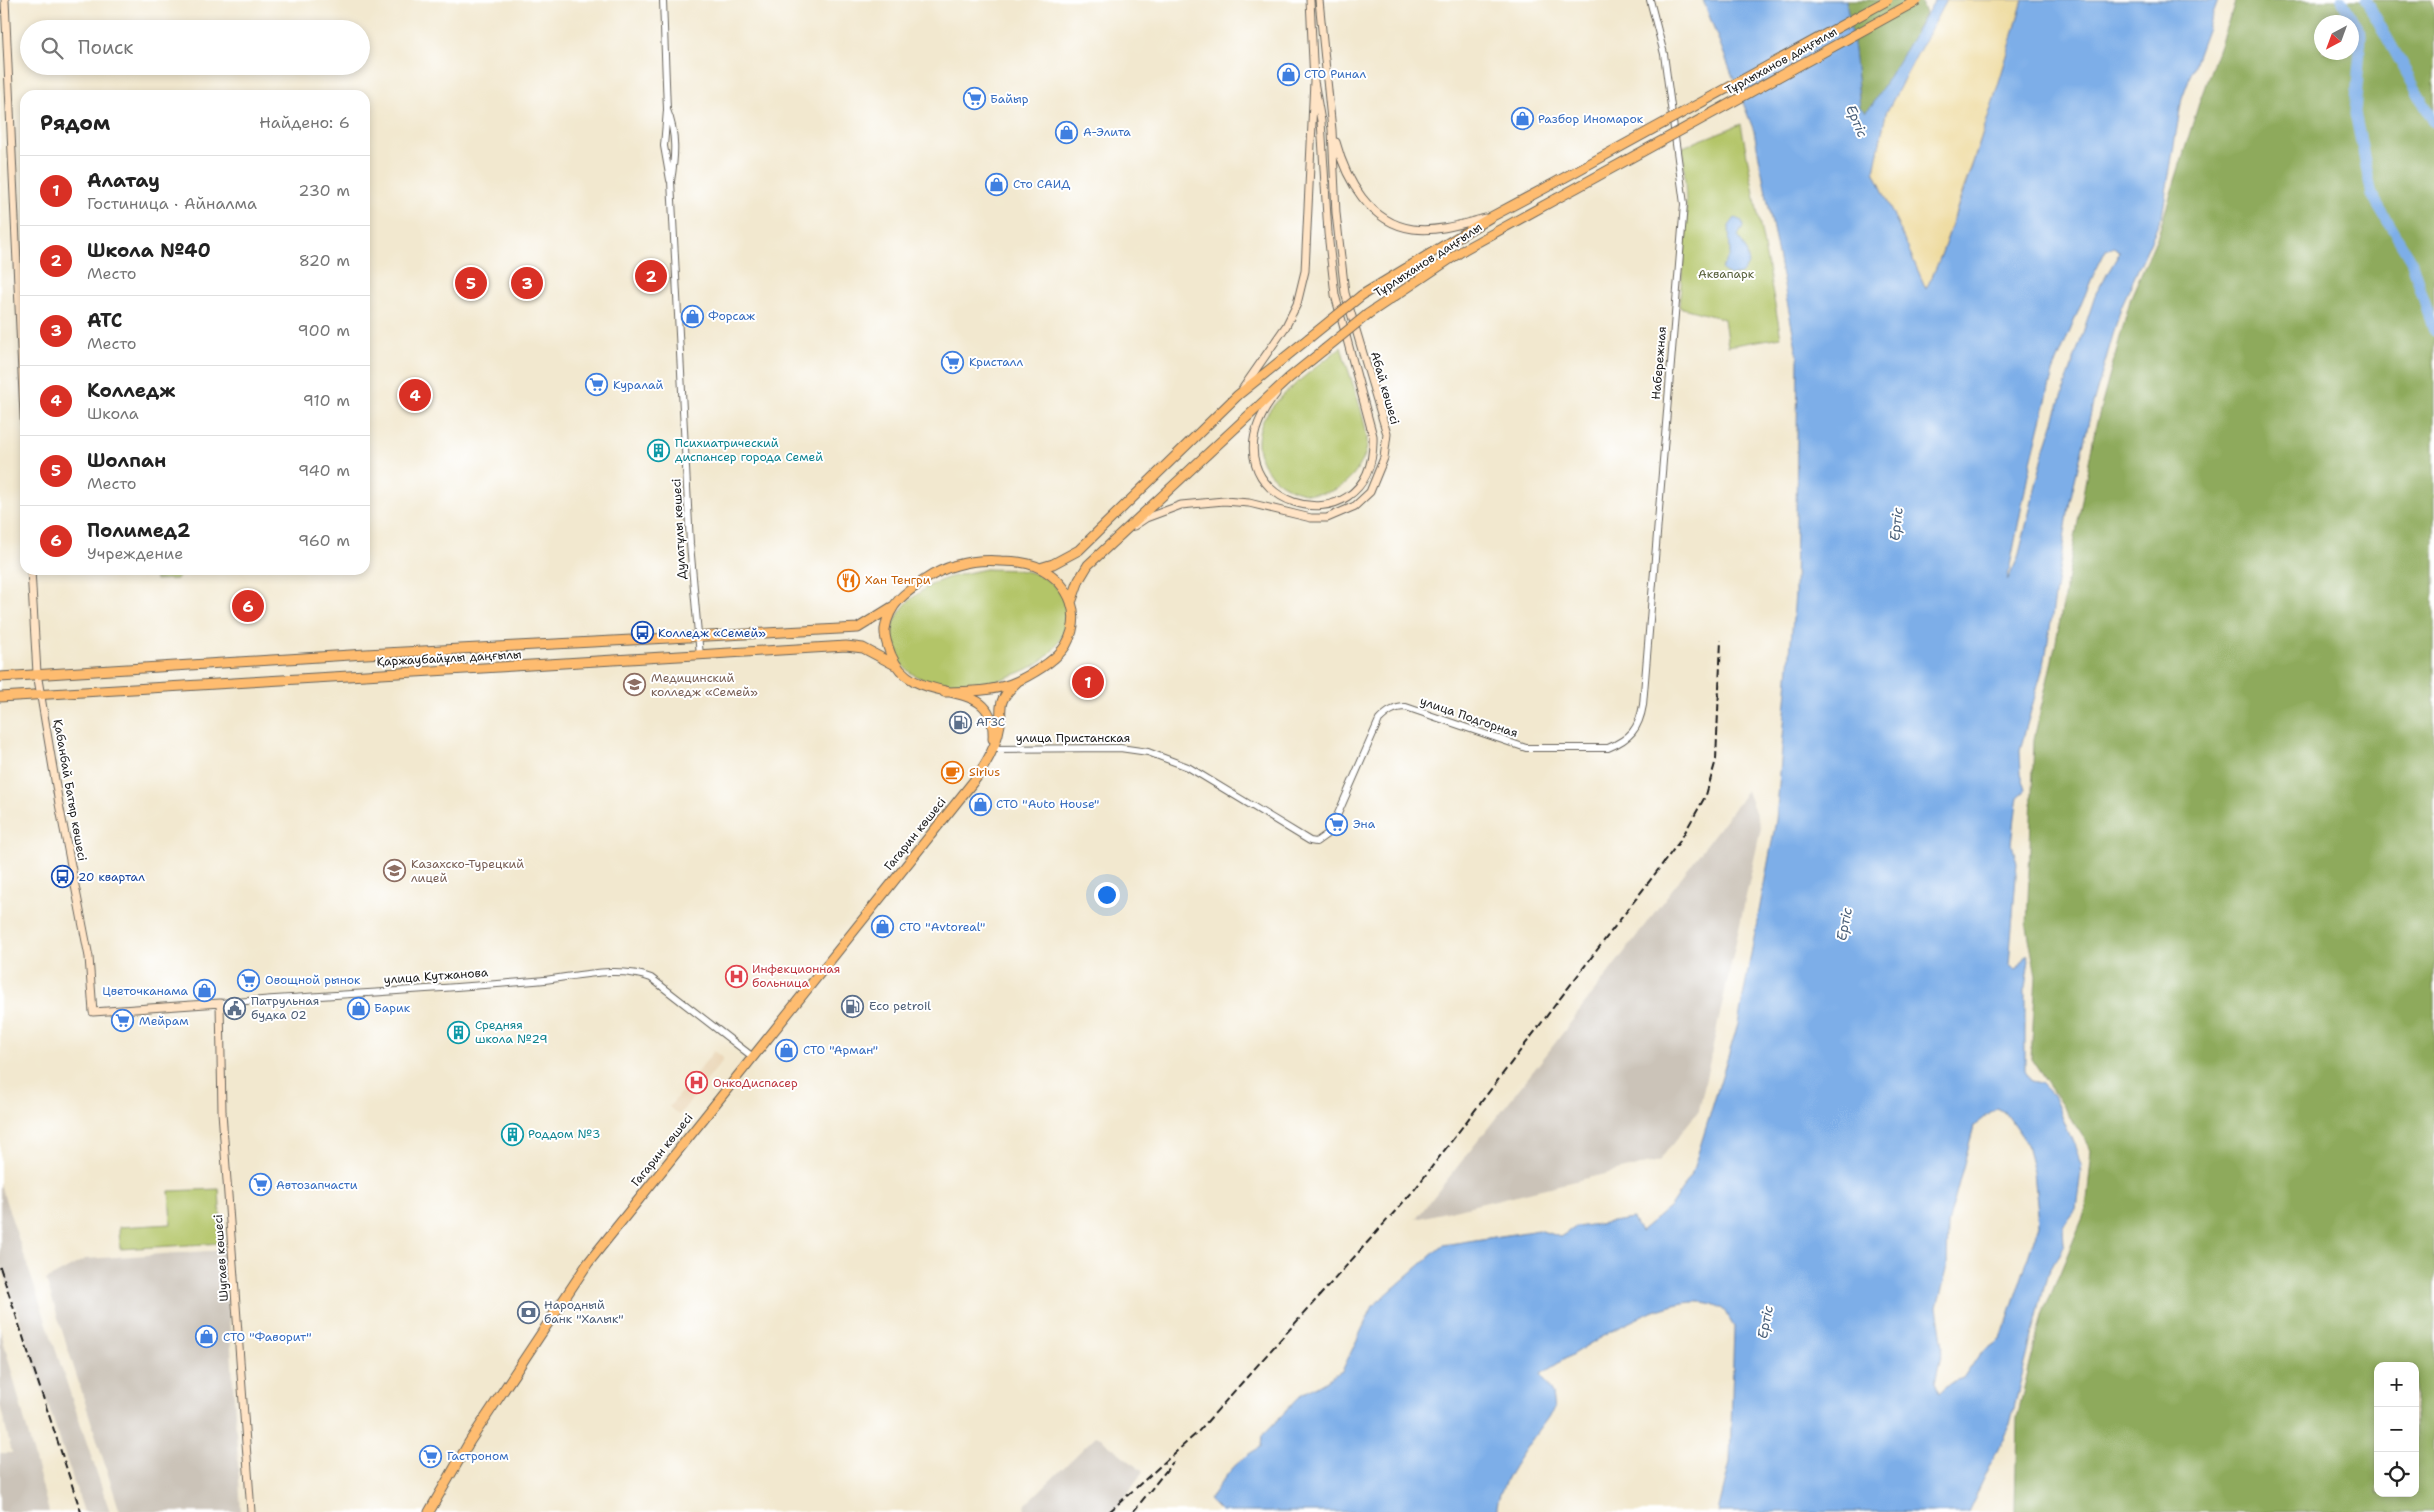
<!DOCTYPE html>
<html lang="ru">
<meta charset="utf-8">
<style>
:root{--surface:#fff;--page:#f6f6f6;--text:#222;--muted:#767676;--line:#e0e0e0;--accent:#d93025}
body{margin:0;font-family:"Shantell Sans",sans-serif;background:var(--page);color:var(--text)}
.controls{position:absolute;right:15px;bottom:15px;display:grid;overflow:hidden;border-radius:10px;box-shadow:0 2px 8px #0003}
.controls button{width:45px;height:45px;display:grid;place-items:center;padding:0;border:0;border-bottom:1px solid var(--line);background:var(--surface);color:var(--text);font:25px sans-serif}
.compass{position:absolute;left:2314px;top:15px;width:45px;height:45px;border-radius:50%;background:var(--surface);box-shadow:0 2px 8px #0003;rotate:221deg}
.you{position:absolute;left:1106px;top:894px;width:18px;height:18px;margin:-12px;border:4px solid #fff;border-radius:50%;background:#1a73e8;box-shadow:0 0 0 8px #1a73e833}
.badge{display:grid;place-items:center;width:32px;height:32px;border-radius:50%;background:var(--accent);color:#fff;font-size:16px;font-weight:700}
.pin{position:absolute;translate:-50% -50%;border:2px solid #fff;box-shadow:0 1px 5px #0006}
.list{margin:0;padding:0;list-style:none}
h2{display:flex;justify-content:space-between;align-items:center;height:65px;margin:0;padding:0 20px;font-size:21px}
h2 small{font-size:16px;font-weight:400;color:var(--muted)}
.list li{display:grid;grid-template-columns:32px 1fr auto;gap:15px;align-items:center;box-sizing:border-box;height:70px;padding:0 20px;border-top:1px solid var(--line)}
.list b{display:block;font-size:19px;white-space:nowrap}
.list p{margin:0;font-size:16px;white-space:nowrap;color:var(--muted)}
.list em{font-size:16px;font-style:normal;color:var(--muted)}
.icon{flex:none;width:28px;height:28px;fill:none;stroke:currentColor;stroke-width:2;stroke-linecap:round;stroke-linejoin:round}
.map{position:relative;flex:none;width:2434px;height:1512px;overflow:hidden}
.search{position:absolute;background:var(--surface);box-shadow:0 2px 8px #0003;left:20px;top:20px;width:350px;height:55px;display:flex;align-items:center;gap:12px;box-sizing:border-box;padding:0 18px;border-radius:28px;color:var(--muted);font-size:19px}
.panel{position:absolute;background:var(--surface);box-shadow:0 2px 8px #0003;left:20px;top:90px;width:350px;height:485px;border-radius:15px}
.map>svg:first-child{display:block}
</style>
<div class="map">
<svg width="2434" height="1512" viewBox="0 0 2434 1512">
<rect width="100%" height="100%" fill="#fff"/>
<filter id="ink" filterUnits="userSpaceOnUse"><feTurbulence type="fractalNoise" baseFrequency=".02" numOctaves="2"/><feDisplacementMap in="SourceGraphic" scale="10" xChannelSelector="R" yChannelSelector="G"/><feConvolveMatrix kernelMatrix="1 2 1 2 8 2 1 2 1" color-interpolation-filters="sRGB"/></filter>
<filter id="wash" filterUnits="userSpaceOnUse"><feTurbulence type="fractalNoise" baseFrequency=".0096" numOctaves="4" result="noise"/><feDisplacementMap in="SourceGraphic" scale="20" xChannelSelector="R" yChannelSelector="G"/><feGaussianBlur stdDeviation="1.12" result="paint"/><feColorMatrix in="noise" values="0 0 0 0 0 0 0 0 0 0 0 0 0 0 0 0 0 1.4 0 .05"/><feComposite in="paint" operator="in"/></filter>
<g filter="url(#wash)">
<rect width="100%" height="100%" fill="#f2e8cf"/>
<!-- built -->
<path fill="#ebd8ba" d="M714 1051 724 1059 679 1115 669 1107Z"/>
<!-- industrial -->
<path fill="#cbc3b8" d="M1747 791 1761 828 1699 1110 1659 1161 1416 1219 1549 1051Z
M0 1184 110 1512H84L0 1261Z
M225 1250 241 1512H120L46 1280 85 1259Z
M0 1328 49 1512H0V1453H12L0 1405Z
M1097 1435 1143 1472 1115 1512H1024L1026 1504Z"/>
<!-- green -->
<path fill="#b3c568" stroke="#687042" d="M1741 124 1781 337 1728 346 1724 319 1679 307 1687 219 1683 147Z
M1341 347C1348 372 1365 414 1367 439 1368 449 1364 459 1359 467 1327 524 1238 481 1262 423 1271 399 1320 365 1341 347Z
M986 569C1003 570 1022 568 1038 575 1073 590 1075 627 1051 652 1039 666 1022 672 1005 678 979 687 946 689 920 678 896 668 884 638 898 615 905 602 919 592 931 585 947 576 968 573 986 569Z
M149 570H183L177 579 156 580Z
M219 1189 222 1243 120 1249 119 1227 171 1224 169 1191Z"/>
<!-- forest -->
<path fill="#8eaa5c" stroke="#55633c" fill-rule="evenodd" d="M1846 0H1920L1925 14 1907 49 1872 106 1865 113 1860 107 1854 50Z
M2236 0H2430L2434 9V1512H2015L2017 1417 2042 1316 2086 1210 2092 1150 2031 1059 2036 976 2027 927 2034 739 2055 647 2095 429 2131 297 2158 235 2200 100ZM2322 22H2352V52H2322ZM2378 1366H2415V1493H2378Z"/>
<!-- sand -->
<path fill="#eeda9e" stroke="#857b5d" d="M1946 0H2023C2005 65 1985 129 1962 193 1951 225 1942 259 1926 289L1874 171 1886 113Z"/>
<!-- water -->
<path fill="#7daee8" stroke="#4c6582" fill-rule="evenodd" d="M1703 0H1846L1854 50 1860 107 1865 112 1872 105 1935 0H1946L1886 113 1874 171 1926 289C1942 259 1951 225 1963 193 1985 129 2005 65 2023 0H2218L2182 98 2162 216 2121 307 2093 404 2070 501 2045 660 2020 750 2021 773 2026 790 2018 797 2015 817 2012 844 2017 863 2009 965 2016 970 2027 955 2029 960 2025 988V1071L2031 1081 2041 1083 2053 1095 2082 1164 2076 1210 2063 1227 2064 1245 2047 1276 2010 1424 1968 1512H1718L1730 1463 1734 1327C1730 1321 1726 1311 1721 1308 1678 1281 1579 1351 1541 1374L1552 1394 1554 1409C1539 1431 1494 1486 1497 1512H1221L1209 1500C1225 1477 1235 1460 1261 1447L1262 1436 1301 1395 1342 1371 1373 1306 1443 1245 1539 1230 1560 1237 1576 1227 1633 1219 1640 1232 1670 1207 1691 1176 1738 1024 1776 820 1795 594 1798 358 1754 131ZM2114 246 2120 252 2096 293 2045 448 2018 558 2007 581 2029 470 2053 372 2092 278 2106 250ZM1997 1108 2005 1112 2026 1142 2034 1172 2039 1224 2001 1339 1979 1355 1963 1379 1948 1384 1939 1392 1935 1382 1943 1347 1937 1307 1947 1270 1948 1224 1974 1126Z
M1735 218 1742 221 1743 226 1738 236 1746 250 1749 264 1741 274 1730 276 1721 269 1730 255 1729 226Z"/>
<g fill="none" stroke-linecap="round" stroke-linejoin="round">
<!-- river -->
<path stroke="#7daee8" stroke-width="11" d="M2342 0 2361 35 2355 113 2372 195 2411 260 2434 331
M2366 0 2434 122"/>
</g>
</g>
<g filter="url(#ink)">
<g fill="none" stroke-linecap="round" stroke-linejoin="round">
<defs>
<path id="tertiary" d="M663 0 667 110 664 146 670 180
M667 110C677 134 675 157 671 181L690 544 700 656
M993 749 1120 748 1148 752 1188 767 1310 841 1316 842 1330 832 1379 720C1387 712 1394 707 1406 707L1526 748H1608C1630 739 1639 729 1643 705L1684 204 1664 54 1650 0
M220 1003C324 995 430 990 534 981 571 978 616 964 651 978L753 1057"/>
<path id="secondary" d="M5 0 25 438
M1336 142C1346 180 1370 223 1413 229 1438 232 1462 224 1485 218
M1243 388 1286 326 1297 304 1305 271 1314 81 1310 0
M1276 394C1190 503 1377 559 1373 436L1335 295 1328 233 1321 121 1314 81
M1134 526 1146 518 1181 505 1224 501 1249 503 1311 518H1327L1355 506 1370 492 1384 458 1387 434 1345 293 1336 213 1332 130 1319 0
M31 570 37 673 59 804 89 957 93 1012 220 1003 222 1112 251 1512"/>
<path id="trunk" d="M1362 295 1491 217 1549 186
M1368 314 1465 249 1556 199
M1040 568 1053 564 1079 550 1238 395 1309 338
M1072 600 1079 580 1088 565 1289 378 1325 349
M0 677 366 654 858 628 892 607
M944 692C969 691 995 692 1018 681 1034 673 1056 661 1066 645 1083 615 1070 585 1042 569 1031 563 1014 561 1001 561 974 559 949 564 926 579 906 592 889 603 885 629 884 638 888 647 891 655 914 712 997 670 993 739
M0 697 846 646 863 648 895 665
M429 1512 470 1441 588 1263 977 777C986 763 994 750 998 734 1006 706 991 707 1018 681"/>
</defs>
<!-- tertiary casing -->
<use href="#tertiary" stroke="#67635b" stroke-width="8"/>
<!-- secondary casing -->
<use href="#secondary" stroke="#67635b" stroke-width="9"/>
<!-- trunk casing -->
<use href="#trunk" stroke="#67635b" stroke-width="11"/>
<!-- tertiary -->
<use href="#tertiary" stroke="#fff" stroke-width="6"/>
<!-- secondary -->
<use href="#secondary" stroke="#ffe4c6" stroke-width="7"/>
<!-- trunk -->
<use href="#trunk" stroke="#febc70" stroke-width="9"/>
<!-- rail -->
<path stroke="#1c1c1c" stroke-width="2" stroke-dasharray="8 4" stroke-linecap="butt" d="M0 1267 81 1512
M1109 1512 1197 1433 1415 1189 1680 841 1706 795 1716 760 1721 640
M1133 1512 1173 1462"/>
<defs>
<path id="trunk-bridge" d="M1549 186 1888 0
M1556 199 1918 0
M1309 338 1362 295
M1325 349 1368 314"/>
</defs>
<!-- trunk-bridge casing -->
<use href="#trunk-bridge" stroke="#67635b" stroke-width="11" stroke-linecap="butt"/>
<!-- trunk-bridge -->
<use href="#trunk-bridge" stroke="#febc70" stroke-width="9"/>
</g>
</g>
<!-- icons -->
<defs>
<symbol id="shop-ring" viewBox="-11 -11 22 22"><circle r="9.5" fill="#fff" stroke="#3f7fe0" stroke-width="1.5"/><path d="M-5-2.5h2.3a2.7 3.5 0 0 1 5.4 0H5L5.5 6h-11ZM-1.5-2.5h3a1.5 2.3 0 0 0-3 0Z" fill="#3f7fe0"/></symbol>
<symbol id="supermarket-ring" viewBox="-11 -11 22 22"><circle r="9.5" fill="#fff" stroke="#3f7fe0" stroke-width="1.5"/><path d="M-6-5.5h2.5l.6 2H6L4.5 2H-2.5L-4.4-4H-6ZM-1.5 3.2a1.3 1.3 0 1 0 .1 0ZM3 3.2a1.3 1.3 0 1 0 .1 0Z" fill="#3f7fe0"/></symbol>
<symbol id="building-ring" viewBox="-11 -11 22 22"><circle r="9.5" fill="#fff" stroke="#0f9aa8" stroke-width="1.5"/><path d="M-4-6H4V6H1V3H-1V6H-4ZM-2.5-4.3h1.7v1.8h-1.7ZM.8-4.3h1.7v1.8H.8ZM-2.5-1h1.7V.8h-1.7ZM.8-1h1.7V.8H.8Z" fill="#0f9aa8"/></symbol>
<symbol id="restaurant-ring" viewBox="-11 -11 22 22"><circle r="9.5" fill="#fff" stroke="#e8710a" stroke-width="1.5"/><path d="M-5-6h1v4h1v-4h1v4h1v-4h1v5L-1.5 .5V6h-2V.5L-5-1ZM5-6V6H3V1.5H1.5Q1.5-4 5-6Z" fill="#e8710a"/></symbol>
<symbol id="bus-ring" viewBox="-11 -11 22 22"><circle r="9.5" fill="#fff" stroke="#1a4fb4" stroke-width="1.5"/><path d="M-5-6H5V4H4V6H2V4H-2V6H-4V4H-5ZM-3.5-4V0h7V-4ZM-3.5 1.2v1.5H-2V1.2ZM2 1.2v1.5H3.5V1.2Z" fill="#1a4fb4"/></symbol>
<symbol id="university-ring" viewBox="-11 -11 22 22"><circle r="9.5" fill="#fff" stroke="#8d6e63" stroke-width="1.5"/><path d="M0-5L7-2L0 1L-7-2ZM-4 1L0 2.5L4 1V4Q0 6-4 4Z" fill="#8d6e63"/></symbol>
<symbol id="fuel-ring" viewBox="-11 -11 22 22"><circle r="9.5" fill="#fff" stroke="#5c6f8a" stroke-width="1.5"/><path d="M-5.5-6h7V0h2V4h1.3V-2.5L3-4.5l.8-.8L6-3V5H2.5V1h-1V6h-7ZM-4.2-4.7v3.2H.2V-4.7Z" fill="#5c6f8a"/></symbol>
<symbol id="cafe-ring" viewBox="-11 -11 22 22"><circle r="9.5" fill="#fff" stroke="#e8710a" stroke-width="1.5"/><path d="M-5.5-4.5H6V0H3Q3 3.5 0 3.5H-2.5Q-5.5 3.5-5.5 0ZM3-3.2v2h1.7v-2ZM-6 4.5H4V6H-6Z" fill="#e8710a"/></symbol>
<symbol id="school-ring" viewBox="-11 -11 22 22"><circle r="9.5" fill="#fff" stroke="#8d6e63" stroke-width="1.5"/><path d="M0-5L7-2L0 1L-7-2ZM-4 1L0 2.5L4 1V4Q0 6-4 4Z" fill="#8d6e63"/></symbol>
<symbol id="hospital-ring" viewBox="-11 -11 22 22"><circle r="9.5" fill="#fff" stroke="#e0444e" stroke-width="1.5"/><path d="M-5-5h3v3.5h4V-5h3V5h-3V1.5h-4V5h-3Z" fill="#e0444e"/></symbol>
<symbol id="civic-ring" viewBox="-11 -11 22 22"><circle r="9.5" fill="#fff" stroke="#5c6f8a" stroke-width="1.5"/><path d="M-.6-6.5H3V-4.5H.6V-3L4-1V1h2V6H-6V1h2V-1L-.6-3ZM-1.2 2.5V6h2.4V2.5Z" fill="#5c6f8a"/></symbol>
<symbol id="bank-ring" viewBox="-11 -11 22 22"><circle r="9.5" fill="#fff" stroke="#5c6f8a" stroke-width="1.5"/><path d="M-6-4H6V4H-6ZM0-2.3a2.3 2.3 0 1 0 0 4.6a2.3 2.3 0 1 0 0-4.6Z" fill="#5c6f8a"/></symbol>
</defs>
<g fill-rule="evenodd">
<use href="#shop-ring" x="1276" y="62" width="25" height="25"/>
<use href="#supermarket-ring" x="962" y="86" width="25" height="25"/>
<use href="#shop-ring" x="1510" y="106" width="25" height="25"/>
<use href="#shop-ring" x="1054" y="120" width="25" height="25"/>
<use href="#shop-ring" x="984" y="172" width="25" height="25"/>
<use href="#shop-ring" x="680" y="304" width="25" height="25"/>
<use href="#supermarket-ring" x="940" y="350" width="25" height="25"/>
<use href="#supermarket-ring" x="584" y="372" width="25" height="25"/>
<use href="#building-ring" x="646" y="438" width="25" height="25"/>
<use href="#restaurant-ring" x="836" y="568" width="25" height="25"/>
<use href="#bus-ring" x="630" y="620" width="25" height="25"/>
<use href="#university-ring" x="622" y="672" width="25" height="25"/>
<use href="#fuel-ring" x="948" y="710" width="25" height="25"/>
<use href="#cafe-ring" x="940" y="760" width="25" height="25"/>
<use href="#shop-ring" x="968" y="792" width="25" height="25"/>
<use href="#supermarket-ring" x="1324" y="812" width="25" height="25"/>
<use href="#school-ring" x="382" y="858" width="25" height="25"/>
<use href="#bus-ring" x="50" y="864" width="25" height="25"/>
<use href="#shop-ring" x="870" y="914" width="25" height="25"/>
<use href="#hospital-ring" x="724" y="964" width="25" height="25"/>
<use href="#supermarket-ring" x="236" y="968" width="25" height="25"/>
<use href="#shop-ring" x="192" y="978" width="25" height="25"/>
<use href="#fuel-ring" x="840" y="994" width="25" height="25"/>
<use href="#civic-ring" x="222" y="996" width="25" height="25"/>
<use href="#shop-ring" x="346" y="996" width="25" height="25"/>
<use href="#supermarket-ring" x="110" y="1008" width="25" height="25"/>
<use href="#building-ring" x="446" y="1020" width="25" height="25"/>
<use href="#shop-ring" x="774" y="1038" width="25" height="25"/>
<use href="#hospital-ring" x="684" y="1070" width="25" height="25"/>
<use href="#building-ring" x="500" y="1122" width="25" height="25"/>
<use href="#supermarket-ring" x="248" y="1172" width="25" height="25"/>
<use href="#bank-ring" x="516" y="1300" width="25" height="25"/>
<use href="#shop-ring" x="194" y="1324" width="25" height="25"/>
<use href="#supermarket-ring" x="418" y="1444" width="25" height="25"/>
</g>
<g text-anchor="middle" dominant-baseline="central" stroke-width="4" stroke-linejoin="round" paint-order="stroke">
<!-- street labels -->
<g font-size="12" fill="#1c1c1c" stroke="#fff">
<text transform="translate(1781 61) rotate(-29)">Тұрлыханов даңғылы</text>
<text transform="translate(1428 260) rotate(-33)">Тұрлыханов даңғылы</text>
<text transform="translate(1659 363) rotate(-85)">Набережная</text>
<text transform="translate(1385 388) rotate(74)">Абай көшесі</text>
<text transform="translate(679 529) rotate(-93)">Дулатұлы көшесі</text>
<text transform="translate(449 658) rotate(-3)">Қаржаубайұлы даңғылы</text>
<text transform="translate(1469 717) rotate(19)">улица Подгорная</text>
<text x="1073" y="738">улица Пристанская</text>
<text transform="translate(70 790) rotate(80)">Қабанбай Батыр көшесі</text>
<text transform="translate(915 834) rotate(-51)">Гагарин көшесі</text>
<text transform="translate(436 976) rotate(-4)">улица Кутжанова</text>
<text transform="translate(662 1150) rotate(-51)">Гагарин көшесі</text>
<text transform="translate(221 1258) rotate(-94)">Шугаев көшесі</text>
</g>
<!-- shop labels -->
<g font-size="12" fill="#366cbe" stroke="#fff" text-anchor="start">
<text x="1304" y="74">СТО Ринал</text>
<text x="990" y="99">Байыр</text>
<text x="1538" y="119">Разбор Иномарок</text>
<text x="1083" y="132">А-Элита</text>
<text x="1013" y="184">Сто САИД</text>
<text x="708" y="316">Форсаж</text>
<text x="969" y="362">Кристалл</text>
<text x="613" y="385">Куралай</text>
<text x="996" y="804">СТО "Auto House"</text>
<text x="1353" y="824">Эна</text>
<text x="899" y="927">СТО "Avtoreal"</text>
<text x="265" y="980">Овощной рынок</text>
<text x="188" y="991" text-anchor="end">Цветочканама</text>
<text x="374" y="1008">Барик</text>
<text x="139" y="1021">Мейрам</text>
<text x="803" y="1050">СТО "Арман"</text>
<text x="276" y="1185">Автозапчасти</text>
<text x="223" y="1337">СТО "Фаворит"</text>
<text x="447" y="1456">Гастроном</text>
</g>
<!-- park labels -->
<g font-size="12" fill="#58603a" stroke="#fff">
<text x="1726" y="274">Аквапарк</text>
</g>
<!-- culture labels -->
<g font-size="12" fill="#0d838f" stroke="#fff" text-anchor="start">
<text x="675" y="443">Психиатрический<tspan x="675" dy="14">диспансер города Семей</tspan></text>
<text x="475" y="1025">Средняя<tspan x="475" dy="14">школа №29</tspan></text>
<text x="528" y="1134">Роддом №3</text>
</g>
<!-- food labels -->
<g font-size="12" fill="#c56008" stroke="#fff" text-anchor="start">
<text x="865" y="580">Хан Тенгри</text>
<text x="969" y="772">Sirius</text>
</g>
<!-- transit labels -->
<g font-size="12" fill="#164399" stroke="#fff" text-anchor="start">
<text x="658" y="633">Колледж «Семей»</text>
<text x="78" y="877">20 квартал</text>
</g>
<!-- education labels -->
<g font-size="12" fill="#785e54" stroke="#fff" text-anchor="start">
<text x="651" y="678">Медицинский<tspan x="651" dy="14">колледж «Семей»</tspan></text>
<text x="411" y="864">Казахско-Турецкий<tspan x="411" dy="14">лицей</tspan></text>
</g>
<!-- service labels -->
<g font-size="12" fill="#4e5e75" stroke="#fff" text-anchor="start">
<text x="976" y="722">АГЗС</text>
<text x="251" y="1001">Патрульная<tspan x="251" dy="14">будка 02</tspan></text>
<text x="869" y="1006">Eco petroil</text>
<text x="544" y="1305">Народный<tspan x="544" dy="14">банк "Халык"</tspan></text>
</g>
<!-- health labels -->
<g font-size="12" fill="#be3a42" stroke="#fff" text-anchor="start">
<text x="752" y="969">Инфекционная<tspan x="752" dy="14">больница</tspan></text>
<text x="713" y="1083">ОнкоДиспасер</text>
</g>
<!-- water labels -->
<g font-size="14" font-style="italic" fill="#485e78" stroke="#fff">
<text transform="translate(1857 121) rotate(67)">Ертіс</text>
<text transform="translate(1896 524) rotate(-84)">Ертіс</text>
<text transform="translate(1844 924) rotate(-79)">Ертіс</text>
<text transform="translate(1765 1322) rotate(-79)">Ертіс</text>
</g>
</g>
</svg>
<div class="controls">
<button>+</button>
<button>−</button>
<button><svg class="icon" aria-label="locate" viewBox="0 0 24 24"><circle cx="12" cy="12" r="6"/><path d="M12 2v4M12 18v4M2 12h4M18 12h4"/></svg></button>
</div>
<svg class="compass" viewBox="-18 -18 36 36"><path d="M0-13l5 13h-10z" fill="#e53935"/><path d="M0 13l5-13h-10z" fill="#767676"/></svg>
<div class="you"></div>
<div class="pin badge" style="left:1088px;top:682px">1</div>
<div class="pin badge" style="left:651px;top:276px">2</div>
<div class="pin badge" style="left:527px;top:283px">3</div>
<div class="pin badge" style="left:415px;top:395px">4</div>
<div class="pin badge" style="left:471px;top:283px">5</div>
<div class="pin badge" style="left:248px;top:606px">6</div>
<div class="search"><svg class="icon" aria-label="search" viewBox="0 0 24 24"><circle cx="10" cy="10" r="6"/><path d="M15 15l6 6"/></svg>Поиск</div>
<section class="panel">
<h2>Рядом<small>Найдено: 6</small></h2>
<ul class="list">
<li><span class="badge">1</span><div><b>Алатау</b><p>Гостиница · Айналма</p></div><em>230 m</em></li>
<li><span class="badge">2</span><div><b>Школа №40</b><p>Место</p></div><em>820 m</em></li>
<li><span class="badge">3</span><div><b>АТС</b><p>Место</p></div><em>900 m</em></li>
<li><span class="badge">4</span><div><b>Колледж</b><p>Школа</p></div><em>910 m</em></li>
<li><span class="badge">5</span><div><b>Шолпан</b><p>Место</p></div><em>940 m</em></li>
<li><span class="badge">6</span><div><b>Полимед2</b><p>Учреждение</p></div><em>960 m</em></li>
</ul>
</section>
</div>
